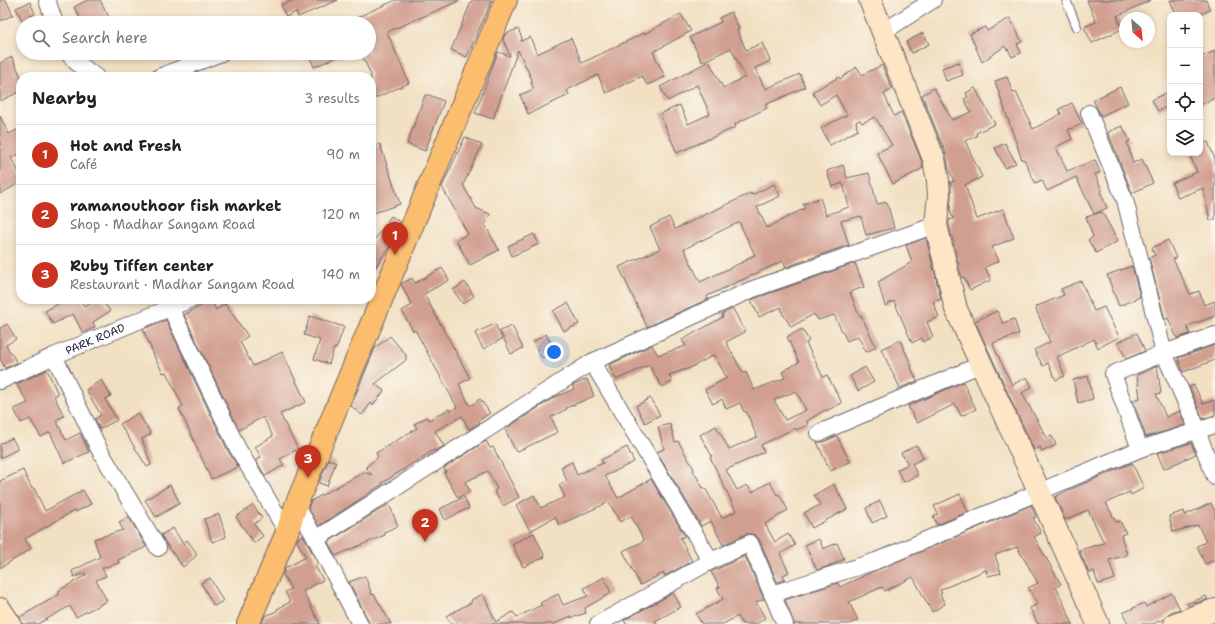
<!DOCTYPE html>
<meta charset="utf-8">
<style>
:root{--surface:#fff;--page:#f2f2f2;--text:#222;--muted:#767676;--line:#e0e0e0;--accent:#c8321e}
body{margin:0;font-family:"Shantell Sans",sans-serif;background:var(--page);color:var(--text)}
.controls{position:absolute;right:12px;top:12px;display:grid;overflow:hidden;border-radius:8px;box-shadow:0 2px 6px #0003}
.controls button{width:36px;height:36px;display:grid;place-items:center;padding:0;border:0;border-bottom:1px solid var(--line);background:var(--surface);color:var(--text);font:20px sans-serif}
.compass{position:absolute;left:1119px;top:12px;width:36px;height:36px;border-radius:50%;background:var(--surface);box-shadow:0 2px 6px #0003;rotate:153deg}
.you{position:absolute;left:554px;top:352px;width:14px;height:14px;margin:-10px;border:3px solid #fff;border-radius:50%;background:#1a73e8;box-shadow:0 0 0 6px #1a73e833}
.badge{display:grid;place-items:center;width:26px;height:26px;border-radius:50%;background:var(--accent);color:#fff;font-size:13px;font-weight:700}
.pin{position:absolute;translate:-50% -33px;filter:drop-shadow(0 1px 2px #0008)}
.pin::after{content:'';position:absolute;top:21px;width:14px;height:12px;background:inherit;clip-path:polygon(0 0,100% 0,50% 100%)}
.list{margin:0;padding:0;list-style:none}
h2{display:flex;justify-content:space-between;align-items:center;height:52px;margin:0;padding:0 16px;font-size:17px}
h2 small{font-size:13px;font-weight:400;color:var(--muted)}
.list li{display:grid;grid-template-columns:26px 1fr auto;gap:12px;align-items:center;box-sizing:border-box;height:60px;padding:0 16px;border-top:1px solid var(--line)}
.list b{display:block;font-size:15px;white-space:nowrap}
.list p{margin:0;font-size:13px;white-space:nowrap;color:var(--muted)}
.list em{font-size:13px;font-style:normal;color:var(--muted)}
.icon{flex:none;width:22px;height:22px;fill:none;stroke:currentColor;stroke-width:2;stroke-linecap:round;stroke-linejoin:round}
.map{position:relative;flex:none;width:1215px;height:624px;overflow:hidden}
.search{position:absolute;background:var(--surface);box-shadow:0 2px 6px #0003;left:16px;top:16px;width:360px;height:44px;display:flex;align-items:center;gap:10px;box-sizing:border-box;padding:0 14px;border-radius:22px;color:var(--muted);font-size:15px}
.panel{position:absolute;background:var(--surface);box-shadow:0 2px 6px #0003;left:16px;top:72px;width:360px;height:232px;border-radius:16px}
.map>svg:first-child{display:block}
</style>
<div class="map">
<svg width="1215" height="624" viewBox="0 0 1215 624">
<rect width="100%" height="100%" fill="#fbf7ec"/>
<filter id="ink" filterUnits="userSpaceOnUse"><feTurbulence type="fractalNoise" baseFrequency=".025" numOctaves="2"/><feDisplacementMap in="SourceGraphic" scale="8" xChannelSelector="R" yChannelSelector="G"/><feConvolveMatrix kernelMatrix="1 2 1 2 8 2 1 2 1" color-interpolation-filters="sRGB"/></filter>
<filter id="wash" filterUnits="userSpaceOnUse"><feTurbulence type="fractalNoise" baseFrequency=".012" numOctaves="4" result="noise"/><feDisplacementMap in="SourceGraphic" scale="16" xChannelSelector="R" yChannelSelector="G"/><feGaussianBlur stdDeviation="0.9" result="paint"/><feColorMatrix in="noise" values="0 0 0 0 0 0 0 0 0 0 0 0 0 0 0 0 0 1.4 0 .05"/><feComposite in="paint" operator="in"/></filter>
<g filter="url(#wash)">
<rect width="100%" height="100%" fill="#f2e0c2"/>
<g id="blocks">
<!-- building -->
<path fill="#d19f90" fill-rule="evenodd" d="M0 0H6L13 15 0 21Z
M87 0H100L109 17 99 23H83L74 7Z
M294 0H338L298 17 296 12 286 17 281 5Z
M396 0H461L387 32 409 83 371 100V75L361 53H369V23H344Z
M472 0H492L467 57 451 50Z
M1087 0H1151L1117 16 1122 29 1092 43 1084 27 1096 22Z
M1170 0H1206L1210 10 1198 15H1176Z
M30 2 35 14 22 20 16 8Z
M731 12 739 29 737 30 746 50 762 43 770 61 755 68 765 89 800 74 805 87 765 105 767 108 735 124 736 127 677 153 660 114 680 105 688 124 710 114 697 85 668 101 660 87 709 61 723 88 745 77 731 48 702 62 690 37 721 22 719 18Z
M681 14 691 31 653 52 665 77 647 85 642 76 606 93 598 75 567 90 569 95 528 114 520 95 534 89 531 83 533 82 518 50 493 119 475 113 498 52 510 56 503 39 505 34 518 29 522 38 521 41 530 37 537 54 571 38 582 63 644 33V34Z
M1010 18 1022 42 1017 44 1021 53 1012 57 1008 49 1007 50 1005 46 982 62 970 34 985 27 987 31Z
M923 33 929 44 912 53 906 42Z
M1215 51V98L1200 105V57Z
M308 53H346L314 67Z
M12 57 21 77V91L0 101V63Z
M959 62 963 75 946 81 942 68Z
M882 65 892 89 884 94 894 116 901 112 922 162 923 168 893 184 877 153 892 145 875 117 862 123 860 120 856 122 857 126H856L858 130 830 145 821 128 847 115 836 95 820 105 812 92 839 77 840 79 857 67 862 75Z
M1007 77 1013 93 1016 92 1033 129 1061 114 1059 109 1072 103 1082 124 1068 130 1072 139 1056 147 1067 171 1095 160 1100 173 1095 174 1102 191 1100 192 1107 208 1094 214 1076 177 1047 191 1042 180 1035 183 1024 159 1022 160 995 81Z
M1120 87 1128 103 1101 116 1093 100Z
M934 88 952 120 971 112 964 99 968 97 966 93 975 88 995 124 976 133 977 136 965 141 982 177 965 185 977 219 1003 209 1014 238 992 247 999 261 985 267 991 280 970 290 964 277 962 278 949 224V220L953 219 950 210 951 196V182L954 181 949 169 946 154 922 95Z
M1170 91V105L1158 111 1152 100Z
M425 95H429L444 101 425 151 407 144Z
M0 116 9 134 21 128V153L11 158 21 176V182L0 194Z
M1122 126 1130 141 1127 142 1133 163 1142 159 1153 183 1132 193 1108 132Z
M465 137 482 145 463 185 476 208 490 214 485 225 499 250 470 265 456 240 468 234 442 187Z
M1208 142 1215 159V220H1210L1203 188 1178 198 1172 183 1197 172 1189 153H1200V145Z
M1005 143 1016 163 1005 168 995 148Z
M380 144 400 204 371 214V148Z
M843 165 847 178 869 173 877 204 887 202 894 228 866 235 861 216 841 221 849 245 786 267 783 261 707 296 708 299 647 327 619 267 660 249 650 227 669 217 675 229 751 193 752 195 774 184 780 196 757 207 767 228 805 208 803 204 820 198 826 215 849 207 843 183 832 187 827 171ZM739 222 755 255 746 259 747 260 700 282 684 249Z
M1102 212 1118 241 1096 253 1088 240 1093 237 1086 217Z
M391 216 400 222 391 245 371 273V245Z
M534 234 539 244 512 256 508 246Z
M926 238 941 299 933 302 939 317 927 322 933 337 923 342 921 338 912 343 894 301 885 306 878 282 912 262 906 245Z
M1168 240 1176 258 1173 259 1190 294 1199 291 1204 305 1215 301V316L1187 326 1190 334 1177 338 1168 318 1165 320 1149 258 1155 255 1152 248Z
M855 263 864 287 850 292 859 316 861 315 876 347 866 352 858 336 847 341 834 315 818 320 814 314 791 327 784 315H783L781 307 759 317 751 300Z
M1132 266 1140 297 1119 306 1107 275Z
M442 268 449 280 424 294 470 378 459 384 470 406 480 399 490 413 478 421 480 423 469 429 462 416 435 431 444 446 435 451 434 450 382 483 383 484 319 526 308 508 311 501 364 472 372 475 366 467 378 457 376 453 417 428 414 424 427 417 429 420 449 409 451 411 457 407 415 330 413 331 402 311 412 305 401 284 412 278 415 283Z
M1081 281 1094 311 1104 307 1119 337 1098 348 1094 339 1057 357 1065 376 1056 380 1048 363 1043 366 1034 350 1050 342 1035 307 1064 295 1061 289Z
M465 282 474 296 463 304 453 290Z
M67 299H80L85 307 97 299H101L110 311 93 322 95 327 83 333 73 314 53 324 45 311Z
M211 300 216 310 225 304 248 336 240 342 253 366 282 352 306 402 280 414 298 449 280 459 284 465 265 476 256 460 261 457 255 447 273 436 263 417 239 430 184 315Z
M568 303 579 324 564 331 553 311Z
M733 309 745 332 726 342 743 373 746 372 754 390 785 378 782 372 799 362 787 337 802 329 809 341 806 343 823 377 827 375 842 403 826 411 825 410 807 421 808 425 796 430 795 428 761 445 764 452 726 470 737 490 747 485 752 492 770 482 777 495 779 494 788 510 765 524 775 542 788 534 795 545 780 554 789 572 783 575 785 580 777 582 759 539 755 535 751 534H746L723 545 711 521 701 526 657 452 664 449 658 427 670 424 675 442 678 441 694 469 693 470 703 488H705L722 518 736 511 710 457 712 456 700 435 716 426 729 449 757 437 746 411 744 412 740 403 726 409 722 399 713 404 705 390 727 378 714 355 690 368 669 375 672 382 662 387 649 365 616 380 609 365 652 345 658 355 686 346 682 340 723 317 722 314ZM796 391 806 410 785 420 774 400Z
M997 311 1003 323 1014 319 1019 334 993 343 994 347 1012 385 1027 377 1032 387 1022 393 1047 438 1052 436 1056 445 1042 452 1040 447 1034 450 975 321Z
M310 316 344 327 336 349 334 348 329 364 314 359 320 340 304 335Z
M166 320 228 451 238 467 211 479 179 408 183 406 166 372 163 373 155 358 143 329Z
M7 324 16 339 6 345 17 363 5 368 0 359V328Z
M495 324 502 339 483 349 475 333Z
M512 326 523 348 511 354 500 331Z
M1137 333 1145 351 1126 359 1118 342Z
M546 334 555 351 542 358 533 342Z
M390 336 406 355V360L375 384 384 391 373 405 371 403 362 415 351 406 375 348Z
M900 340 912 367 911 368 917 381 900 388 881 349Z
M1215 345V360L1183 372 1178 358Z
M1157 366 1161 393 1156 394 1166 417 1179 411 1185 425 1146 437 1133 400 1140 398 1137 375Z
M865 367 874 382 858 391 850 376Z
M47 370 58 394 54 396 64 416 56 420 66 440 80 433 89 452 64 463 50 432 41 437 30 419 21 423 14 409 28 403 16 384Z
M1088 376 1093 399 1078 403 1073 380Z
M587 379 594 396 566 408 567 409 551 417 558 432 516 452 505 429 555 397 574 389 572 386Z
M101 380 111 396 105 399 117 420 100 429 95 419 101 415 86 390Z
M963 382 976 409 961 416 955 404 917 423 908 406Z
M1194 385 1203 404 1215 400V415L1203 419 1189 387Z
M650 398 660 415 645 423 636 406Z
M138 413 151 434 142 439 151 465 147 467 120 424Z
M837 436 850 462 830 471 817 442H823Z
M12 438 18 449 0 458V444Z
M486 441 490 448 493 447 519 497 503 506 494 491 497 489 488 471 465 482 470 491 458 498 444 473 446 472 444 468Z
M1191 443 1196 454 1164 469 1157 453Z
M916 445 924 458 912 464 918 475 904 482 897 470 908 464 901 453Z
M627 447 634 462 605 476 618 498 651 479 685 536 680 538 692 561 665 576 664 573 640 585 623 551 644 541 631 516 620 522 609 502 559 525 555 517 530 531 516 505 534 495 541 508 565 497 559 485 567 481 561 467 572 462 577 475 603 463 601 460Z
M329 459 336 462 327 486 319 483Z
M1132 463 1144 488 1131 495 1130 492 1106 503 1116 522 1120 521 1126 533 1121 535 1127 555 1109 560 1115 579 1098 584 1094 571 1089 573 1079 550 1104 543 1088 510 1065 520 1055 497 1071 489Z
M23 470 32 489 34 488 45 511 83 490 91 504 76 512 75 510 25 539 31 549 0 568V481Z
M834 484 847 509 812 528 804 513 820 505 814 495Z
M170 485 180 503 156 517 145 500Z
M960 494 968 512 937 525 933 516 938 514 934 506Z
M464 497 469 508 445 520 440 509Z
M880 501 887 516 872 523 866 508Z
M1211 503 1215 511V560L1205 564 1197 546 1206 542 1198 525 1173 532 1169 516 1184 511 1185 515Z
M389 504 398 526 384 532 385 535 335 556 328 542Z
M253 505 262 518 254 524 263 536 254 543 236 517Z
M1031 505 1036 517 1033 518 1041 533 1034 537 1061 584 1056 587 1073 624H1038L1030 608 1038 604 1028 588 1038 583 1017 547 995 555 1001 573 988 576 986 570 940 590 942 593 940 594 945 604 932 612 913 577 885 591 882 587 849 602 858 620 849 624H794L785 600 838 583 840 587 872 572Z
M219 514 226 537 212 542 204 519Z
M129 517 146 547 118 560 119 563 102 568 106 576 96 580 107 601 76 617 70 606 38 624H22L20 617 60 594 58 591 86 575 85 573 74 577 72 571 100 557 94 539 123 530 119 522Z
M173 528 183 544 187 540 196 552V556L183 567 167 545 161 535Z
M534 533 545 557 523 567 512 544Z
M303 535 318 564 315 566 323 580 303 591 320 624H262L265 616 277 611V609L290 602 285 592 291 589 283 574 285 568 306 557 297 542 298 538Z
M819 539 823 549 837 543 844 559 832 565 817 570 805 545Z
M745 556 764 599 756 602 765 618 756 624H742L738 616 723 624H702L696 614 723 599 717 588 720 587 711 572Z
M365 576 372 595 374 594 391 624H369L368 620 349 582Z
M604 577 611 593 585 608 586 613 571 618V616L554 624H451L446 616 472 602 471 600 483 594 496 622 513 612 517 617 542 605 540 603 558 594 563 605 588 596 584 588Z
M210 578 223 601 214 606 201 583Z
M673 593 681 607 655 621 657 624H626L624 620Z
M1172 593 1180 609 1171 612 1166 616 1164 619 1153 624H1128L1123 613 1144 603 1146 607Z
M1206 596 1208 599 1188 606 1187 604Z"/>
</g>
</g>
<g filter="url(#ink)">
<use href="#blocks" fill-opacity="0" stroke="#6b646a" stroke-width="1"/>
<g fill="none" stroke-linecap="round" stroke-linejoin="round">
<defs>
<path id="lane" d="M1066 0 1077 27"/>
<g id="street">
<path d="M47 0 55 23"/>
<path d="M883 32 933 0"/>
<path d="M68 53 76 62 96 77"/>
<path d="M159 77 221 53"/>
<path d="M1089 113 1125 200 1164 353 1198 430 1197 431 1215 477"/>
<path d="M170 307 237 447 287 532"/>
<path d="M54 356 99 449 158 548"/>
<path d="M592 362 711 561 598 624"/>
<path id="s1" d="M0 381 54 356 191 299"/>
<path d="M819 433 982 364"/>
<path d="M1140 449 1215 425"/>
<path d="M296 505 316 539 360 624"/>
<path d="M316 539 592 362 753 289 936 225"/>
<path d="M711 561 750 543 785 624"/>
<path d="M772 594 876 561 1140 449 1113 374 1164 353 1215 335"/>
</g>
<path id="secondary" d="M870 0 934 159 938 181 939 195 936 225 956 309 1034 480 1098 624
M0 609 10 624
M1175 624 1215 610"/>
<path id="primary" d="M248 624 287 532 296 505 506 0"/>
</defs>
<!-- lane casing -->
<use href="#lane" stroke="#6b646a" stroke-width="10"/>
<!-- street casing -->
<use href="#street" stroke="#6b646a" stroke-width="18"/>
<!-- secondary casing -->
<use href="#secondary" stroke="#6b646a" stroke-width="24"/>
<!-- primary casing -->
<use href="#primary" stroke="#6b646a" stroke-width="24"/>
<!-- lane -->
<use href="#lane" stroke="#fff" stroke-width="8"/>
<!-- street -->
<use href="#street" stroke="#fff" stroke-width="16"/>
<!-- secondary -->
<use href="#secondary" stroke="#fde5c5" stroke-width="22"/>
<!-- primary -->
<use href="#primary" stroke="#fabe6e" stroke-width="22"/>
</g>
</g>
<g text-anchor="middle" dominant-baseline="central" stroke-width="3" stroke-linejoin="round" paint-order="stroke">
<!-- street labels -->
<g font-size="11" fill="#22223b" stroke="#fbf7ec">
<text stroke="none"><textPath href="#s1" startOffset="104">PARK ROAD</textPath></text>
</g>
</g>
</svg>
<div class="controls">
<button>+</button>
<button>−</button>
<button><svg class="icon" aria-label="locate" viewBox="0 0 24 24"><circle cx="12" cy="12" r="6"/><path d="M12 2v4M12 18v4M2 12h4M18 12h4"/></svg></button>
<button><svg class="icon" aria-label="layers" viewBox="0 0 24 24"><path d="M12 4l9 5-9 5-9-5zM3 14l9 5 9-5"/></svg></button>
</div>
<svg class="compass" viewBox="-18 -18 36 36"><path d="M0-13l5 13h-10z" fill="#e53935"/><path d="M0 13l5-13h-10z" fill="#767676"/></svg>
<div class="you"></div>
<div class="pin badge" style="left:395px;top:255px">1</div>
<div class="pin badge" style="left:425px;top:542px">2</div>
<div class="pin badge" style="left:308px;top:478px">3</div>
<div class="search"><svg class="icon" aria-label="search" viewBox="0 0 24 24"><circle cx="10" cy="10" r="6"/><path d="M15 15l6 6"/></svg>Search here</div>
<section class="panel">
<h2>Nearby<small>3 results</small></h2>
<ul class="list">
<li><span class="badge">1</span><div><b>Hot and Fresh</b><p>Café</p></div><em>90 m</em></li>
<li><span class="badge">2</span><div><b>ramanouthoor fish market</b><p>Shop · Madhar Sangam Road</p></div><em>120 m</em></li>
<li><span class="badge">3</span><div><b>Ruby Tiffen center</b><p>Restaurant · Madhar Sangam Road</p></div><em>140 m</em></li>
</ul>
</section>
</div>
